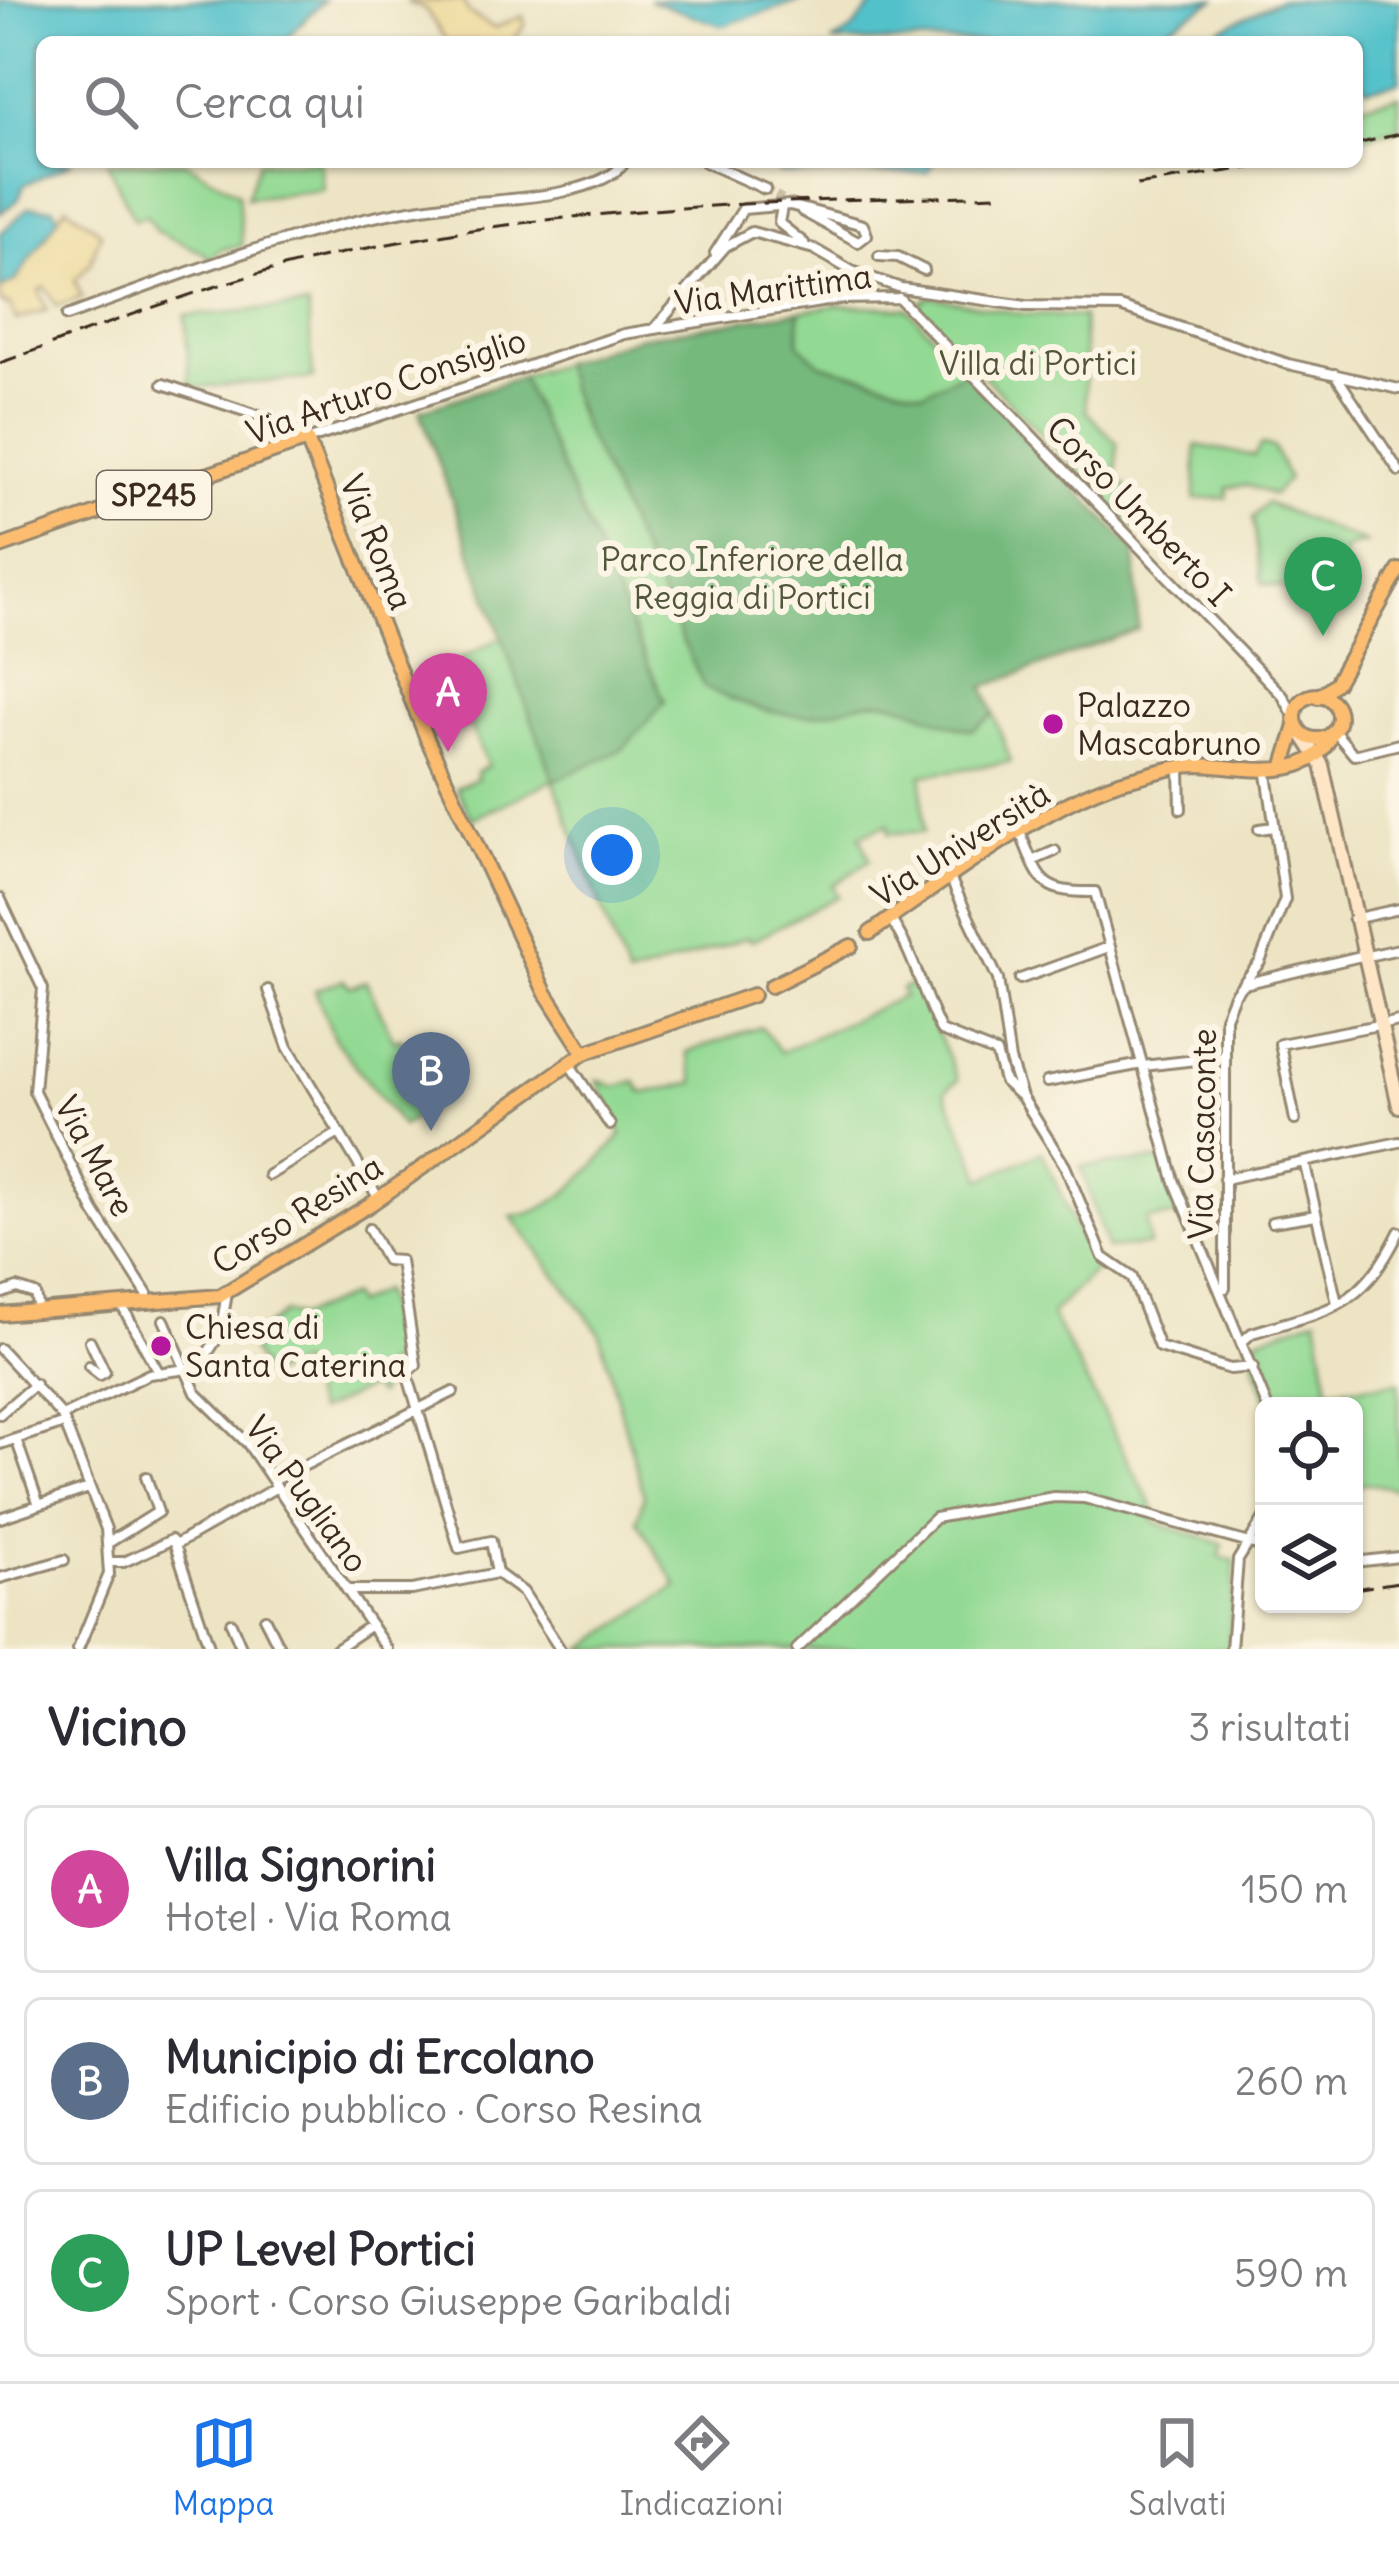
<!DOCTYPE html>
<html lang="it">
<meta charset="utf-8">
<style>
:root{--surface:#fff;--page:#f7f7f7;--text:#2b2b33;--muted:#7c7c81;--line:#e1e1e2;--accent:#1a73e8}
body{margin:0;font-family:Delius,sans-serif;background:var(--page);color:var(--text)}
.controls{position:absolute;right:36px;bottom:36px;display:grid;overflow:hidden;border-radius:18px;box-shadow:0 3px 9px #0004}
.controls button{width:108px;height:108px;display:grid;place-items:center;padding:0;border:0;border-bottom:3px solid var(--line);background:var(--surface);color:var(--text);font:60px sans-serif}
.you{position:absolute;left:612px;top:855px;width:42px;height:42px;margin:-30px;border:9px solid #fff;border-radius:50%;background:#1a73e8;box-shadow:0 0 0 18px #1a73e833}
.badge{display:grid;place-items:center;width:78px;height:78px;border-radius:50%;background:var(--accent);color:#fff;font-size:39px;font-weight:700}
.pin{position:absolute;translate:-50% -99px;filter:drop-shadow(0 3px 6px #0008)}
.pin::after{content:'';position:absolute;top:63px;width:42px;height:36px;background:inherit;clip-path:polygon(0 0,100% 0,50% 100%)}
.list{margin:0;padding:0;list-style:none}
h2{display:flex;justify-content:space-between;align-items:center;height:156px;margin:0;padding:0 48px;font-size:51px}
h2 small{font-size:39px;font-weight:400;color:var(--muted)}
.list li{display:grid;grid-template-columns:78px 1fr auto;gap:36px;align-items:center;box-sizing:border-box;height:168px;margin:0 24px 24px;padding:0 24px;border:3px solid var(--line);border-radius:18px}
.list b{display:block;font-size:45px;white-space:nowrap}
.list p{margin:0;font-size:39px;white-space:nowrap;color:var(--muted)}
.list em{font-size:39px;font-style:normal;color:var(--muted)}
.icon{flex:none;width:66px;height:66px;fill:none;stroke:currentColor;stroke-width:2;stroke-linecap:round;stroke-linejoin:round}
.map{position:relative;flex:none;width:1399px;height:1649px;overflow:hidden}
.search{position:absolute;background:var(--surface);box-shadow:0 3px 9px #0004;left:36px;right:36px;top:36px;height:132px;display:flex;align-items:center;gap:30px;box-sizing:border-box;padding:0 42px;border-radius:18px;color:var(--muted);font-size:45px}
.sheet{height:732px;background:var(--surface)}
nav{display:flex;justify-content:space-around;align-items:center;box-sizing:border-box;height:168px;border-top:3px solid var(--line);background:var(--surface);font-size:33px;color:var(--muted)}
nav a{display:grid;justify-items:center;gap:6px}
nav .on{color:var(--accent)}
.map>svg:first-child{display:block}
</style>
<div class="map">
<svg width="1399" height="1649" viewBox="0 0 1399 1649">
<rect width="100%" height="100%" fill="#fcf5e5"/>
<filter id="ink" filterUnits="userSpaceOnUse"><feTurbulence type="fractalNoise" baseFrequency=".00833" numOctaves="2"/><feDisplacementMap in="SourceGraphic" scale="24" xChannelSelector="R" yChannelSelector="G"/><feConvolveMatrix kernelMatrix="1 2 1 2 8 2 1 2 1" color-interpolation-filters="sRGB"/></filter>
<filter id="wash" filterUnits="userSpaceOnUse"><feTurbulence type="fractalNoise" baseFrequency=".004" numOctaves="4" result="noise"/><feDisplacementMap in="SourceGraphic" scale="48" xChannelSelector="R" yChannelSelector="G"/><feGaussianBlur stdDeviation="2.7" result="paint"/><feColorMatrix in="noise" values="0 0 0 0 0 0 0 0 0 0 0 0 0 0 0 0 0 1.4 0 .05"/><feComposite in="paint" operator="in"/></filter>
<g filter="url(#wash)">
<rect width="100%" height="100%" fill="#ede4c4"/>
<!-- green -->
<path fill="#92d993" stroke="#668258" stroke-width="3" d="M1399 96V128L1357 138V106Z
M185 162 238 193 242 246 222 249 208 261 206 254 156 231 146 215 134 220 108 163Z
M259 162H320L323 190 246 198Z
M930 296 1021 314 1083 317 1086 411 1117 443V479L1135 494V530L915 306Z
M838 305 907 308 1135 551 1138 629 984 687 1011 762 922 775 924 832 889 833V824L860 835 870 860 833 886 838 896 751 941 748 937 628 978 553 780 472 819 456 788 478 778 476 773 488 766 470 725 435 739 413 685 502 637 420 411 640 337Z
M308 306 313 378 190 388 185 316Z
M1196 445 1254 456 1261 445 1273 447 1288 479 1273 495 1246 485 1228 488 1227 498 1195 499Z
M1266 503 1365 543 1348 548 1338 563 1322 554 1314 557 1315 573 1338 588 1332 600 1262 583 1253 518Z
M344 980 350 987 366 981 394 1041 400 1038 436 1103 402 1126 334 1038 315 990Z
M915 983 958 1080 945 1091 983 1179 1042 1152 1080 1238 1099 1266 1051 1314 1155 1511 1153 1522 1223 1544 1219 1557 1235 1561 1228 1649H582L677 1586 637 1520 644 1496 599 1332 512 1217C557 1213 594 1167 622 1135L597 1080 616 1087 635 1081 643 1093 695 1083 687 1052 761 1027 781 1052 904 996 901 989Z
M1164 1160 1182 1216 1146 1219 1149 1245 1107 1249 1081 1166Z
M382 1291 399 1359 384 1365 389 1377 378 1395 369 1388 317 1412 299 1364 265 1376 246 1340 284 1313 298 1317 351 1296 355 1304Z
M1317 1317 1329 1390 1399 1382V1489L1367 1483 1354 1487V1406H1269L1247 1342Z"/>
<!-- forest -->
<path fill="#75b97d" stroke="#58724e" stroke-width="3" d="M800 311 798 343 821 364 923 392 966 371 1135 551 1138 629 984 687 994 714 973 730C944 726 922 710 894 703 864 696 840 712 811 715 776 718 735 702 704 687L580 420 561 363 640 337Z
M521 377 665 702 623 749 554 781 420 411Z"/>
<!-- sand -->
<path fill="#eeda9e" stroke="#94825e" stroke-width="3" d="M462 0 469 13 494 28 523 16 525 25 511 42H447L425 9 406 2Z
M66 206 101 232 90 264 75 280 82 298 57 306 45 287 39 291 47 310 16 320 11 306 0 302V289L16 280Z"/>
<!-- water -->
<path fill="#53c1ca" stroke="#477674" stroke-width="3" d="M0 0H324L283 42H42V162H73L24 185 18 200 0 213Z
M649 0H804L722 27Z
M877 0H1215L1142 42H831L850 32Z
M1280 0H1399V82L1367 89 1357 77V42H1193Z
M776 162H933L928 173 779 174Z
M29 207 54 208 58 218 16 280 0 289V234Z"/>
<!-- pier -->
<path fill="#ede4c4" d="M643 0 722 27 810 0 798 11 722 33Z"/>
</g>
<g filter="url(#ink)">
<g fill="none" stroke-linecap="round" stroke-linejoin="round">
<!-- street-tunnel -->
<path stroke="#c9bfa3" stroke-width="8" stroke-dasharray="8 4" stroke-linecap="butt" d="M765 189 796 206"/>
<defs>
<path id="street" d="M705 162 765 189
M782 207 779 223 804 243
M715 253 743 209 790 205 863 225 867 235 858 242 802 211
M879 256 898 257 924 270
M899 298 1283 696 1292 712
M67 316C189 272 315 221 444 205 491 199 597 200 625 162
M654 329 726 246 752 232 814 249 852 271 901 288 1026 306 1120 307 1288 364 1399 389
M1335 374 1399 471
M163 384 281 423 303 440
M307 440 624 334 839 299 899 298
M1335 732 1354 755 1399 744
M1180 769 1181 809
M1259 829 1274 827
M1020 832C1040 881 1039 893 1095 892L1174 1180 1267 1406
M1032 861 1055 851
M950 878 998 979 1010 1060 1022 1097
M0 898 43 989 34 1091 94 1211 147 1294
M1353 919 1399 909
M891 920C914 954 922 993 941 1031L996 1053 1004 1081 1022 1097 1065 1166 1103 1257 1132 1277 1159 1347 1230 1369 1253 1367
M1363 957 1399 949
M1020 979 1109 947
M1244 984 1361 956
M268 990 288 1047 379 1199
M570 1065 610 1125
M1143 1066 1222 1057
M1047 1082 1142 1064
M1295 1120 1280 1044 1399 1021
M1305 1165 1337 1303
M269 1175 339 1133
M1224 1179 1399 1142
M1272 1222 1316 1215
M369 1229 386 1260 400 1261 416 1365 407 1373 459 1548 491 1541 497 1573
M1225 1288V1017L1234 995 1260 962 1285 899 1267 774
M0 1294 17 1288 35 1294 38 1310
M122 1306 159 1373
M164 1320 196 1393 248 1444 387 1649
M1244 1340 1252 1333C1331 1308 1360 1311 1399 1232
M0 1349 62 1416 106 1529 109 1574 78 1649
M89 1366 100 1375 105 1372 90 1341
M0 1414 35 1384
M62 1416 149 1374 188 1369 203 1360 220 1334 227 1293
M16 1439 39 1505
M0 1444 65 1423
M273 1481 453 1392
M0 1518 89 1488
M108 1543 158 1512 146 1477
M175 1545 210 1649
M109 1562H124L171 1540 175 1545 277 1487
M1354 1562 1399 1557
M0 1578 64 1560
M347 1590H412L497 1573 523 1592 560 1649
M265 1619 280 1649
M231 1623 242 1649
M335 1649 371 1625
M797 1649 935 1518 1054 1497 1084 1498 1264 1547
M1231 1649 1238 1560 1264 1518"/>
<path id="secondary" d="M1302 734 1322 765 1399 1106"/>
<path id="primary" d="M0 547 307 440 428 741 545 992 584 1053
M1295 717a22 22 0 1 1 44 0a22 22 0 1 1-44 0Z
M1318 697 1336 683 1399 570
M1284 765 1296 726
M870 933C936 886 1058 794 1134 778 1154 773 1178 765 1198 765 1239 766 1311 786 1331 735
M771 986 851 946
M0 1314 220 1296 371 1204 584 1053 753 995"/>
</defs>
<!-- street casing -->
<use href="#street" stroke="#948771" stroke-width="14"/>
<!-- secondary casing -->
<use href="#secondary" stroke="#948771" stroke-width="18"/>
<!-- primary casing -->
<use href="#primary" stroke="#948771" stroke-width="18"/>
<!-- street -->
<use href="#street" stroke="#fff" stroke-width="8"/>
<!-- secondary -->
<use href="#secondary" stroke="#fee5c5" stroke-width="12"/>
<!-- primary -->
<use href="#primary" stroke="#fcbd6f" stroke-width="12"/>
<!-- rail -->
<path stroke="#3b2a1e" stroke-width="3" stroke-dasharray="18 9" stroke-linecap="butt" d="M1357 144 1399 134
M1137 185 1288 162
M0 363C100 327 199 287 303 262 542 206 758 202 1000 195
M1354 1589 1399 1582"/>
</g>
</g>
<!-- markers -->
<g fill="#b5179e" stroke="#fcf5e5" stroke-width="4.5">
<circle cx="1053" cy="724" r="12"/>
<circle cx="161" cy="1346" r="12"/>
</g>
<g text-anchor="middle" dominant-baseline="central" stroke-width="12" stroke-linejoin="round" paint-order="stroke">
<!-- shield labels -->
<rect fill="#fcf5e5" stroke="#75675a" stroke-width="3" x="97" y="471" width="114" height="48" rx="9"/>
<g font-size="30" font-weight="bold" fill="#3b2a1e">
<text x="154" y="495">SP245</text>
</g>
<!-- street labels -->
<g font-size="33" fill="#3b2a1e" stroke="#fcf5e5">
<text transform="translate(773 289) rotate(-8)">Via Marittima</text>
<text transform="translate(386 386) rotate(-19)">Via Arturo Consiglio</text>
<text transform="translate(1139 511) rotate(46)">Corso Umberto I</text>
<text transform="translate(377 542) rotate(68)">Via Roma</text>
<text transform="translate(960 844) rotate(-32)">Via Università</text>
<text transform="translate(1202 1134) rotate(-89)">Via Casaconte</text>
<text transform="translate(95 1156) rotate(62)">Via Mare</text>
<text transform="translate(297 1214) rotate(-32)">Corso Resina</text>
<text transform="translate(307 1494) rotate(54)">Via Pugliano</text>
</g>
<!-- park labels -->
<g font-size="33" fill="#51563b" stroke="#fcf5e5">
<text x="1038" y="363">Villa di Portici</text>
<text x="752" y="559">Parco Inferiore della<tspan x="752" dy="38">Reggia di Portici</tspan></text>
</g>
<!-- poi labels -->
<g font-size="33" fill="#3b2a1e" stroke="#fcf5e5" text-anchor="start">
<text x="1077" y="705">Palazzo<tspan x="1077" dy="38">Mascabruno</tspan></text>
<text x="185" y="1327">Chiesa di<tspan x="185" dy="38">Santa Caterina</tspan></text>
</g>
</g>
</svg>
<div class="controls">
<button><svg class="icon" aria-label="locate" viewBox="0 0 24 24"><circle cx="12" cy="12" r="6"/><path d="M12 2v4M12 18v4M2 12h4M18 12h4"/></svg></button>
<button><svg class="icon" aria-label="layers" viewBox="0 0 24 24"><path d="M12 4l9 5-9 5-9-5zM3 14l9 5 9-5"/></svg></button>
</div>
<div class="you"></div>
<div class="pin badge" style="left:448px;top:752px;background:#d1479c">A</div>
<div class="pin badge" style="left:431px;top:1131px;background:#5c6f8a">B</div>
<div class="pin badge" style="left:1323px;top:636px;background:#2e9e5b">C</div>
<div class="search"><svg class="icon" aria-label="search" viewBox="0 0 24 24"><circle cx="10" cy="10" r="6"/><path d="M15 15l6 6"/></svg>Cerca qui</div>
</div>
<section class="sheet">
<h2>Vicino<small>3 risultati</small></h2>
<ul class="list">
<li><span class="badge" style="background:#d1479c">A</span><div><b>Villa Signorini</b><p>Hotel · Via Roma</p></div><em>150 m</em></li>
<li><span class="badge" style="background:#5c6f8a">B</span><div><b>Municipio di Ercolano</b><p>Edificio pubblico · Corso Resina</p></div><em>260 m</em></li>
<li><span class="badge" style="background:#2e9e5b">C</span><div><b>UP Level Portici</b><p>Sport · Corso Giuseppe Garibaldi</p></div><em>590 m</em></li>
</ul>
</section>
<nav>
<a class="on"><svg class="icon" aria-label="map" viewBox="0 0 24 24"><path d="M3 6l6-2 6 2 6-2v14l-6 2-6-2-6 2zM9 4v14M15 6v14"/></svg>Mappa</a>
<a><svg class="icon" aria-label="directions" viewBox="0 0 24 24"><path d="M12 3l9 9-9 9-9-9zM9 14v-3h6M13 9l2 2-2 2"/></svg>Indicazioni</a>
<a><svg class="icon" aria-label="saved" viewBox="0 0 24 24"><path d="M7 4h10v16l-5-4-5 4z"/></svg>Salvati</a>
</nav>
